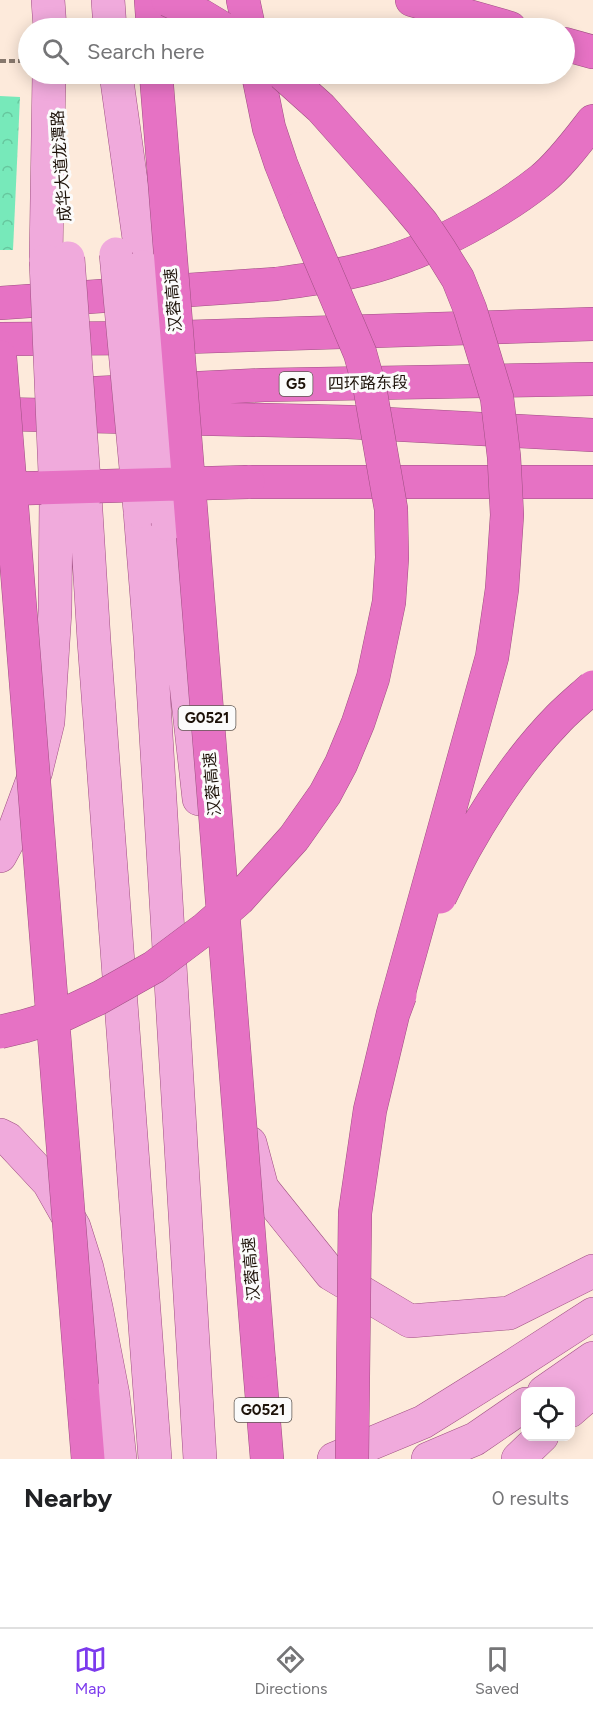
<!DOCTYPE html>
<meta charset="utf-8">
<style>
:root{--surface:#fff;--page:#f2f2f2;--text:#202124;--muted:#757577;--line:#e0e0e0;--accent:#7c3aed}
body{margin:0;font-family:Figtree,"Noto Sans SC",sans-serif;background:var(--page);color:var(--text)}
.controls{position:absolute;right:18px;bottom:18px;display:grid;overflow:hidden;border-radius:12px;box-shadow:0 3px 15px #0003}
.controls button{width:54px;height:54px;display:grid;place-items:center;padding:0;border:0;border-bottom:2px solid var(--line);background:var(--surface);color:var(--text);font:30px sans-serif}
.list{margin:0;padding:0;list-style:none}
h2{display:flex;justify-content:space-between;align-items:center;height:78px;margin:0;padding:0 24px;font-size:26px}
h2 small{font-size:20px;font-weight:400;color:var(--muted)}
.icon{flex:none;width:33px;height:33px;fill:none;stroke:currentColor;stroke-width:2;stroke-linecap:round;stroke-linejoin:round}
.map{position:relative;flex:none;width:593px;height:1459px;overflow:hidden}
.search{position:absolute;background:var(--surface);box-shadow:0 3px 15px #0003;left:18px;right:18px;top:18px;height:66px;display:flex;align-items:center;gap:15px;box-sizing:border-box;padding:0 21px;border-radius:33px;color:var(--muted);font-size:22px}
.sheet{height:168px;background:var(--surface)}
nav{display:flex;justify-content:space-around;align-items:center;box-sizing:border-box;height:84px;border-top:2px solid var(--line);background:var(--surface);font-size:16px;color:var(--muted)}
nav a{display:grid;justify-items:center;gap:3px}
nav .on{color:var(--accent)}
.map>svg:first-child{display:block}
</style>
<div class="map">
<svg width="593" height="1459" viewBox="0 0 593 1459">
<defs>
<pattern id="park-crowns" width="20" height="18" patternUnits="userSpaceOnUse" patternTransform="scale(1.5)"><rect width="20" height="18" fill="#77e9ba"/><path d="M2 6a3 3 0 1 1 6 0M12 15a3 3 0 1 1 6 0" fill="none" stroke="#66c79e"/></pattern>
</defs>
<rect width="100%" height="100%" fill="#fdeadb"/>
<!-- park -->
<path fill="url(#park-crowns)" d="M0 96 20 97 13 250H0Z"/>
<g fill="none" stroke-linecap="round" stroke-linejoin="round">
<defs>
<path id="primary" d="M48 0 50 28
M108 0 110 28
M116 74 143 267
M46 261 49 74
M85 495 94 641 155 1459
M140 511 150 636 200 1459
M168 524 199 799
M0 856 15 828 36 771 48 722 55 611 56 497
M0 1135 8 1139 49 1183 74 1227 87 1268 96 1307 113 1395 120 1459
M250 1143 262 1188 331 1274 410 1321 509 1313 593 1271
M544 1392 593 1358
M570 1411 593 1391
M334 1459 423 1422 508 1369 593 1314
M428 1459 475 1439 526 1404
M518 1459 542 1436"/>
<path id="highway" d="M151 0 153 28
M243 0 249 28
M412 0 510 28
M564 44 593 52
M258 74 269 128 281 164 299 209
M0 303 276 284C313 279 352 274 388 262 437 247 501 212 541 180 559 166 579 139 593 121
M0 339 155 338 593 324
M56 395 264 385 593 379
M0 414 348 422 593 435
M248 482H593
M259 1362 267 1459
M82 1385 88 1459"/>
</defs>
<!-- primary casing -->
<use href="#primary" stroke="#9f5082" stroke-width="34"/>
<!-- highway casing -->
<use href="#highway" stroke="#9f5082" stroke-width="34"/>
<!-- path -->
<path stroke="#87786d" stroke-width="4" stroke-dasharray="6 3" stroke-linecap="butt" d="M0 61H25"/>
<!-- primary -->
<use href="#primary" stroke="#f0aadc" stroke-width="33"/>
<!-- highway -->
<use href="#highway" stroke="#e672c4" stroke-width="33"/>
<defs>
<path id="primary-bridge" d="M116 254 140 511
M68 258 85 495
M46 261 56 497
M143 267 168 524"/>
<path id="highway-bridge" d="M168 0 202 16 222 28
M156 74 259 1362
M283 74 321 108 401 198 422 223 440 250 458 279 470 309 497 398 504 457 507 515 502 589 492 657 393 1014
M0 357 82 1385
M0 489 248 482
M440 897C469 835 511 767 559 718 570 707 582 697 593 687
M0 1032 25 1026 65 1014 99 998 154 967 206 928 239 899 294 838 325 794 341 764 358 723 373 678 389 602 392 558 391 509 370 389 360 353 299 209
M352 1459 355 1213 370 1110 393 1014 400 995"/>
</defs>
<!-- primary-bridge casing -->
<use href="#primary-bridge" stroke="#9f5082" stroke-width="34" stroke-linecap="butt"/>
<!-- highway-bridge casing -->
<use href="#highway-bridge" stroke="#9f5082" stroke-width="34" stroke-linecap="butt"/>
<!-- primary-bridge -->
<use href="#primary-bridge" stroke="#f0aadc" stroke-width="33"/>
<!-- highway-bridge -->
<use href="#highway-bridge" stroke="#e672c4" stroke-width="33"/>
</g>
<g text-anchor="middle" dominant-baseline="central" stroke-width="6" stroke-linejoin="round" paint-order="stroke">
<!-- shield labels -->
<g fill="#fbfbfb" stroke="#5f5751" stroke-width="1.5">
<rect x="279.5" y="372" width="33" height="24" rx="4.5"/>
<rect x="178.5" y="706" width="57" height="24" rx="4.5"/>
<rect x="234.5" y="1398" width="57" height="24" rx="4.5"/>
</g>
<g font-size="15" font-weight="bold" fill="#1c1108">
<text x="296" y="384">G5</text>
<text x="207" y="718">G0521</text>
<text x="263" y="1410">G0521</text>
</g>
<!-- street labels -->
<g font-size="16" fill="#1c1108" stroke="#fbfbfb">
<text transform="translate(61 166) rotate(-94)">成华大道龙潭路</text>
<text transform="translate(173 300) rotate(-95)">汉蓉高速</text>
<text transform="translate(368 383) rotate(-1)">四环路东段</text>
<text transform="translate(212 784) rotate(-95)">汉蓉高速</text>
<text transform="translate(251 1269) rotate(-95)">汉蓉高速</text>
</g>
</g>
</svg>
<div class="controls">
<button><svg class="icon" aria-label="locate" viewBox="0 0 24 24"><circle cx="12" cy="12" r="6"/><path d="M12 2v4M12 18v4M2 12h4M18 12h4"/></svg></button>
</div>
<div class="search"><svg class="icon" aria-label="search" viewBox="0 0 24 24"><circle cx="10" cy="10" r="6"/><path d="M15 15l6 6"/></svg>Search here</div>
</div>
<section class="sheet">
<h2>Nearby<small>0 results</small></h2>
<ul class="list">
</ul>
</section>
<nav>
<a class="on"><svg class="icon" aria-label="map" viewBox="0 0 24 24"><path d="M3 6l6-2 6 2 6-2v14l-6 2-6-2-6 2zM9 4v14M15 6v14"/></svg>Map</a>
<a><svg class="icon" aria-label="directions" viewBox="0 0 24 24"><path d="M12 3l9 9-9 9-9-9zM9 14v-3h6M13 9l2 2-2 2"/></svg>Directions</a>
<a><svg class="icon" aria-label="saved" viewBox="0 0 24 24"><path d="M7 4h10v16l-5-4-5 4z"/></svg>Saved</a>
</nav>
